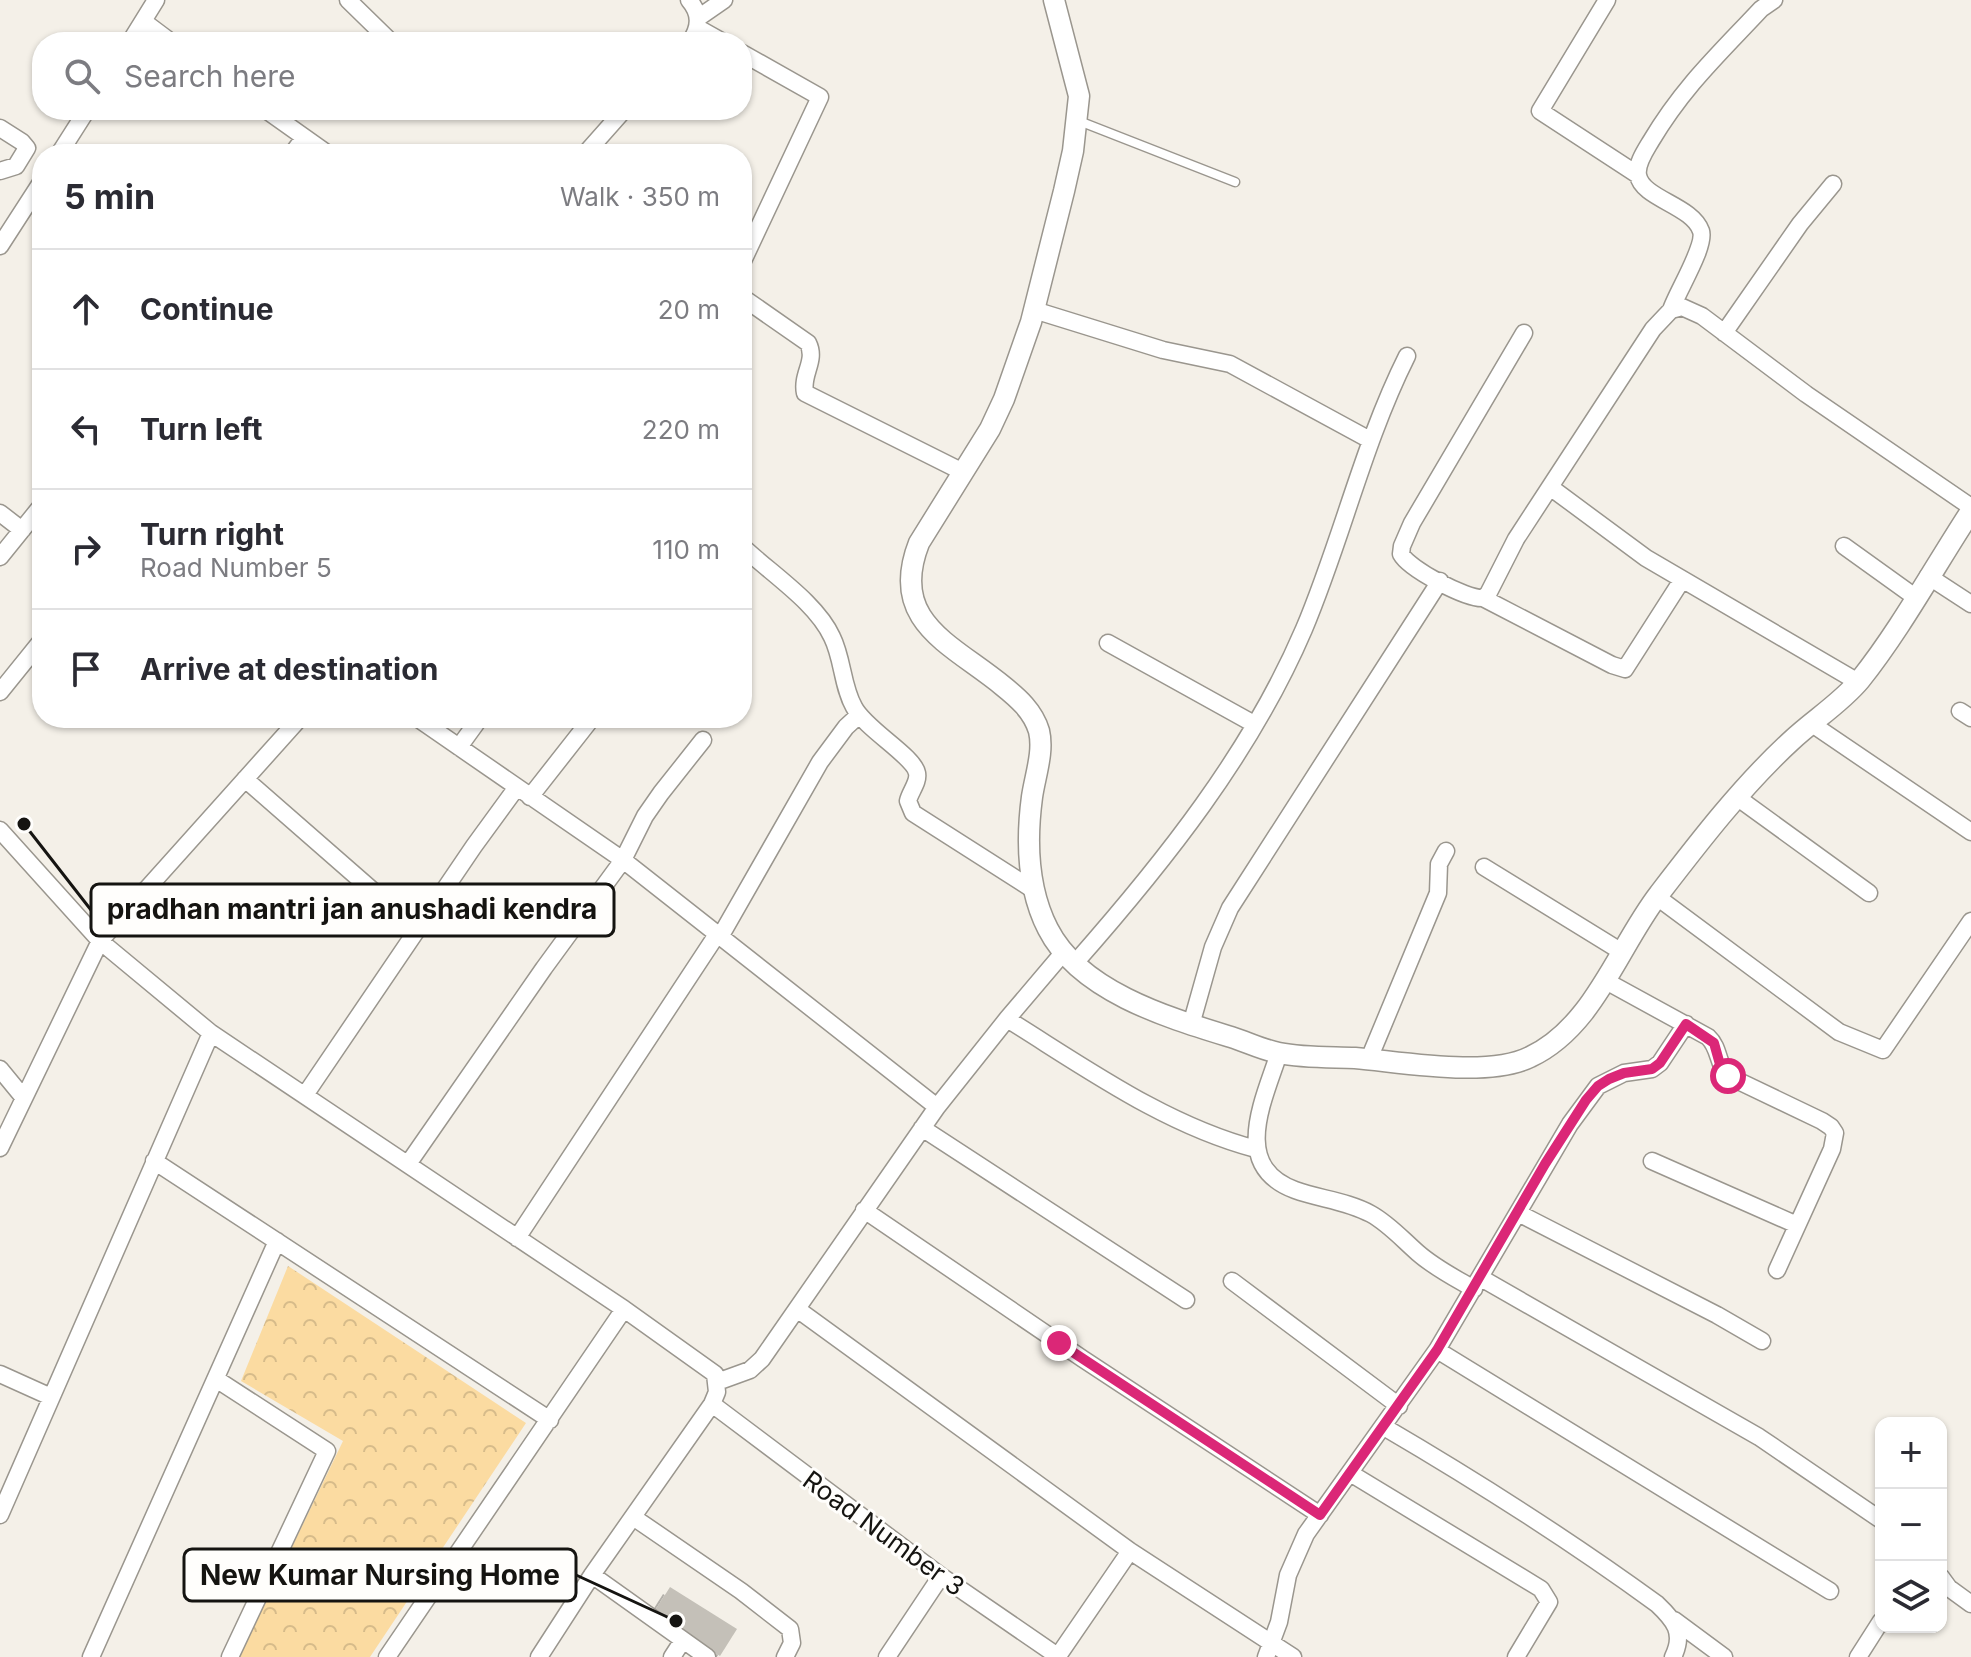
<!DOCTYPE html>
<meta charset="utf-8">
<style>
:root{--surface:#fff;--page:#f7f7f7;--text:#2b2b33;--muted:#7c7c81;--line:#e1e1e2}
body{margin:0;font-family:Inter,sans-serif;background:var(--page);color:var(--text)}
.controls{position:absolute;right:24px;bottom:24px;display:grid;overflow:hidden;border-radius:16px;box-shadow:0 2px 6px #0004}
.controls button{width:72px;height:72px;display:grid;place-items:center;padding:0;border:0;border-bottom:2px solid var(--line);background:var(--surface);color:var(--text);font:40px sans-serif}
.stop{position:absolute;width:24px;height:24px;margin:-18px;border:6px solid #db2777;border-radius:50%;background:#fff}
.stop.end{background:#db2777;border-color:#fff;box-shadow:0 2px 8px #0008}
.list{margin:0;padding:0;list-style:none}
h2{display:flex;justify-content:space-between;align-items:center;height:104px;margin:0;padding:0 32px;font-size:34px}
h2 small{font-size:26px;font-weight:400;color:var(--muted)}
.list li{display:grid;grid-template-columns:52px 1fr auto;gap:24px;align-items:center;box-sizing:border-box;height:120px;padding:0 32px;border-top:2px solid var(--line)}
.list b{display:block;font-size:30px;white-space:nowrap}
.list p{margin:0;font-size:26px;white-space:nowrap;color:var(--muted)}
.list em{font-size:26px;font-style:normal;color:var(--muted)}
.icon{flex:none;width:44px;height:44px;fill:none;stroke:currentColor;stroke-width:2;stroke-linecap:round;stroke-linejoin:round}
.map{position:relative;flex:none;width:1971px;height:1657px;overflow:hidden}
.search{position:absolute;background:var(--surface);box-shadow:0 2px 6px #0004;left:32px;top:32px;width:720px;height:88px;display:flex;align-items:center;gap:20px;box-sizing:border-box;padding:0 28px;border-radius:32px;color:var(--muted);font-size:30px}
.panel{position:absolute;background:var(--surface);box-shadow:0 2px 6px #0004;left:32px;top:144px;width:720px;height:584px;border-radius:32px}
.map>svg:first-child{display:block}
</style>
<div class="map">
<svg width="1971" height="1657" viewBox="0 0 1971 1657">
<defs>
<pattern id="park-crowns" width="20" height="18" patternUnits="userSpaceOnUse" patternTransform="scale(2)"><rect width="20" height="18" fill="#fbdba1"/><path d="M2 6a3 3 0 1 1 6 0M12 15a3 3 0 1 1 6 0" fill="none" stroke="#d6bb8a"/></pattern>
<filter id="shadow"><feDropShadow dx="-7" dy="7" stdDeviation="0" flood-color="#0004"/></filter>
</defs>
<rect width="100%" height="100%" fill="#f4f0e8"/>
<!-- park -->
<path fill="url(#park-crowns)" d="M288 1266 526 1423 370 1657H239L343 1441 241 1381Z"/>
<!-- building -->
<path fill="#c4c0b8" filter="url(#shadow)" d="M670 1587 737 1629 720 1656 653 1614Z"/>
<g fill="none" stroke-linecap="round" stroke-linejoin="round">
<defs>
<path id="service" d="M1079 121 1235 182"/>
<path id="minor" d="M348 0 391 42
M689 0C701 14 700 27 690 42
M1607 0 1540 111 1638 175
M698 18 724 0
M143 21 171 42
M698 28 723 42
M130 42 156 0
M742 53 820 97 742 263
M266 110 328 154
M0 128 22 142 27 148 16 166 0 171
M59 154 87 110
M292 154 304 138
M585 154 624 110
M0 246 42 181
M742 297 808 343C817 361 801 374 805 393L963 472
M1034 310 1163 350 1230 364 1370 440
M1671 310C1677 292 1706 246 1701 231 1692 205 1642 199 1638 175 1636 164 1645 151 1651 141 1684 86 1718 55 1761 9L1774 0
M1524 333 1412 523 1402 546 1401 554C1409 569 1466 599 1483 598L1488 594 1516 539 1653 329 1671 310 1682 307 1702 316 1806 394 1971 507
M1724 333 1800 224 1833 184
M1550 487 1646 558 1858 682
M0 513 22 530
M742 546C770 573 816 602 832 637 843 659 842 686 854 707 865 729 914 756 917 773 919 782 910 792 908 801L913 813 1032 889
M1844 546 1915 597
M0 557 42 505
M1928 576 1971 604
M1483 598 1612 665 1625 669 1682 580
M1108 643 1254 724
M0 692 42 640
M1960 711 1971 718
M417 718 623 860 937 1107
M1812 724 1971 832
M459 747 480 718
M245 779 372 890
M530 797 592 718
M1738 798 1869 893
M0 830 100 941 211 1033 624 1309 715 1374 717 1392 712 1404 592 1575 539 1657
M1484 867 1622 952
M1657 897 1839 1032 1883 1050 1971 921
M1075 963C1164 862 1251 753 1304 629 1342 539 1363 444 1407 356
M1604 980 1708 1037C1720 1048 1717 1064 1728 1076L1822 1121 1831 1127 1835 1133 1832 1149 1777 1270
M1007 1019C1086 1068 1165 1125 1256 1149
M1191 1025 1213 947 1230 908 1440 581
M1279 1053C1264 1100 1230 1166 1295 1190 1320 1199 1347 1201 1371 1214 1389 1224 1402 1239 1418 1253 1435 1268 1455 1278 1474 1289
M1369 1059 1438 893 1439 864 1446 851
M0 1069 23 1097
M305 1095 474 846 517 787
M922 1128 1186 1300
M0 1148 100 941 300 718
M154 1161 550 1420
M1652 1161 1797 1225
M408 1164 544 968 623 860 645 816 661 793 703 740
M864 1210 1083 1359 1320 1515
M1518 1213 1717 1315 1762 1341
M517 1238 714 939 720 937 820 762 846 727 859 715
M1481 1278 1759 1437 1881 1520
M1232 1281 1399 1406
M797 1309 1130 1551 1293 1657
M1437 1350 1830 1591
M0 1374 51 1397
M216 1379 327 1451 230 1657
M717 1382 750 1370 762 1359 937 1107 1007 1019 1063 953
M712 1404 941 1576 1059 1657
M1384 1427C1478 1482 1569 1540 1657 1604 1674 1620 1685 1633 1673 1657
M1350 1473 1541 1589 1549 1602 1516 1657
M0 1515 211 1033
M633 1517 741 1591 790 1629 792 1643 785 1657
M592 1575 707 1657
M1941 1577 1949 1588 1971 1604
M1674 1620 1724 1657
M1058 1656 1130 1551
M91 1657 277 1241
M387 1657 624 1309
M672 1657 683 1640
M887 1657 941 1576
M1266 1657 1279 1622 1288 1575 1306 1534 1437 1350 1570 1124 1598 1086 1624 1073 1652 1069 1660 1063 1686 1024
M1858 1657 1881 1621"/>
<path id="tertiary" d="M1054 0 1079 96 1073 151 1064 191 1031 322 1004 399 990 429 919 543C888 622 952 644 1003 686 1018 698 1033 711 1039 731 1044 752 1035 776 1032 797 1026 842 1027 888 1048 929 1080 992 1169 1018 1231 1037 1247 1042 1263 1050 1279 1053 1303 1058 1330 1057 1355 1058 1402 1062 1488 1078 1530 1057 1594 1027 1618 947 1659 894 1699 842 1742 786 1791 741 1813 720 1840 704 1860 680 1900 630 1935 566 1971 511"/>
</defs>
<!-- service casing -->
<use href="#service" stroke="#9a968e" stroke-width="11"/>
<!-- minor casing -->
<use href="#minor" stroke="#9a968e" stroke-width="19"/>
<!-- tertiary casing -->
<use href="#tertiary" stroke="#9a968e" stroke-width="23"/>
<!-- service -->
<use href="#service" stroke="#fff" stroke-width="8"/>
<!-- minor -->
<use href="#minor" stroke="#fff" stroke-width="16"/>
<!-- tertiary -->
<use href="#tertiary" stroke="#fff" stroke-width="20"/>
</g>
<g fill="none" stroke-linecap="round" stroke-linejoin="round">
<!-- route -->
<path stroke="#db2777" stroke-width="10" d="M1059 1343 1320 1515 1437 1350 1545 1164 1586 1100 1598 1086 1609 1079 1624 1073 1652 1069 1660 1063 1686 1024 1714 1043 1721 1068 1728 1076"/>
</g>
<g text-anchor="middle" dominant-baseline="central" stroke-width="6" stroke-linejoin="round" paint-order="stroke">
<!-- street labels -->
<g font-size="26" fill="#151411" stroke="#fffefc">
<text transform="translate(884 1533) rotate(36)">Road Number 3</text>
</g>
</g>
<!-- callouts -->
<path fill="none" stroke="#151411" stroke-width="3" d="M24 824L91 910M676 1621L576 1575"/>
<g fill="#151411" stroke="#fffefc" stroke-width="3">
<circle cx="24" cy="824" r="8"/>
<circle cx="676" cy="1621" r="8"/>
</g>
<g fill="#fffefc" stroke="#151411" stroke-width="3">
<rect x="91" y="884" width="523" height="52" rx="8"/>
<rect x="184" y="1549" width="392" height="52" rx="8"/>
</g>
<g font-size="28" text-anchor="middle" font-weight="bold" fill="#151411">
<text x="352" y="919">pradhan mantri jan anushadi kendra</text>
<text x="380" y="1585">New Kumar Nursing Home</text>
</g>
</svg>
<div class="controls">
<button>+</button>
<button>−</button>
<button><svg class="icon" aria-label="layers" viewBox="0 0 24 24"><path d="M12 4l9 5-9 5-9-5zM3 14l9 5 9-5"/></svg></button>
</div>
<div class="stop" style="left:1728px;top:1076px"></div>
<div class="stop end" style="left:1059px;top:1343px"></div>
<div class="search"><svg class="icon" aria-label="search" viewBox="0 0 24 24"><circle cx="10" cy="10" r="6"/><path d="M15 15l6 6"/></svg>Search here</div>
<section class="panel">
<h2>5 min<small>Walk · 350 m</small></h2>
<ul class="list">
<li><svg class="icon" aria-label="ahead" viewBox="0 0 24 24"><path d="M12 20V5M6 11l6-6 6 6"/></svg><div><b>Continue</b></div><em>20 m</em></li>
<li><svg class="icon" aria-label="left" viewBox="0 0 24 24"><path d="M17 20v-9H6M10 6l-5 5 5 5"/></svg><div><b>Turn left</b></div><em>220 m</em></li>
<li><svg class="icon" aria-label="right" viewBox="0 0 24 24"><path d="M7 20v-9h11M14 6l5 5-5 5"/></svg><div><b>Turn right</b><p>Road Number 5</p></div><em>110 m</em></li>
<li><svg class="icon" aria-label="arrive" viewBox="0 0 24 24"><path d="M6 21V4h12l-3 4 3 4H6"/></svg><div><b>Arrive at destination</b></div></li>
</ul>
</section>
</div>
